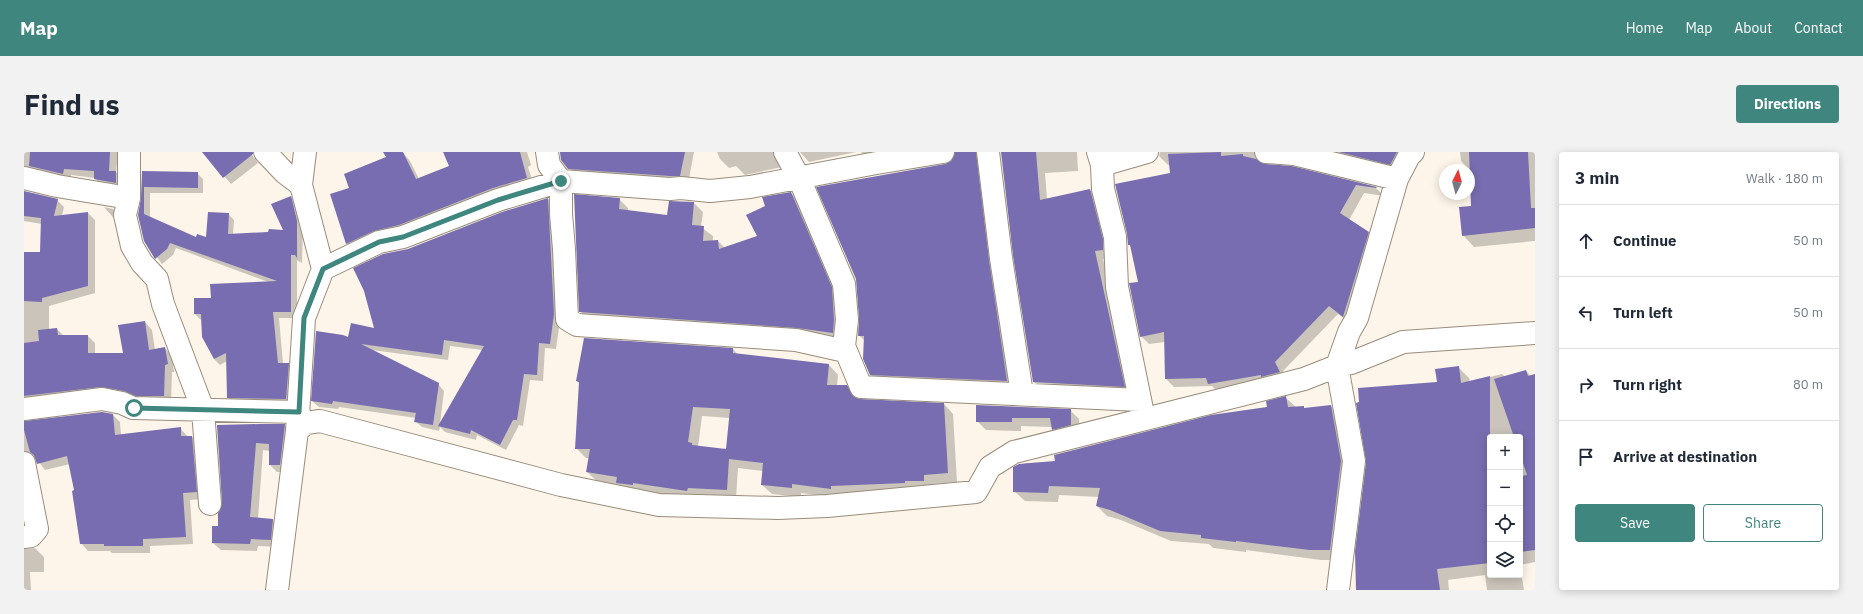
<!DOCTYPE html>
<meta charset="utf-8">
<style>
:root{--surface:#fff;--page:#f2f2f3;--text:#1f2937;--muted:#747a83;--line:#e0e1e3;--accent:#3f867f}
body{margin:0;font-family:"IBM Plex Sans",sans-serif;background:var(--page);color:var(--text)}
.controls{position:absolute;right:12px;bottom:12px;display:grid;overflow:hidden;border-radius:4px;box-shadow:0 2px 10px #0003}
.controls button{width:36px;height:36px;display:grid;place-items:center;padding:0;border:0;border-bottom:1px solid var(--line);background:var(--surface);color:var(--text);font:20px sans-serif}
.compass{position:absolute;left:1415px;top:12px;width:36px;height:36px;border-radius:50%;background:var(--surface);box-shadow:0 2px 10px #0003;rotate:6deg}
.stop{position:absolute;width:12px;height:12px;margin:-9px;border:3px solid #3f867f;border-radius:50%;background:#fff}
.stop.end{background:#3f867f;border-color:#fff;box-shadow:0 1px 4px #0008}
.list{margin:0;padding:0;list-style:none}
h2{display:flex;justify-content:space-between;align-items:center;height:52px;margin:0;padding:0 16px;font-size:17px}
h2 small{font-size:13px;font-weight:400;color:var(--muted)}
.list li{display:grid;grid-template-columns:26px 1fr auto;gap:12px;align-items:center;box-sizing:border-box;height:72px;padding:0 16px;border-top:1px solid var(--line)}
.list b{display:block;font-size:15px;white-space:nowrap}
.list em{font-size:13px;font-style:normal;color:var(--muted)}
.actions{display:flex;gap:8px;padding:12px 16px}
.actions a{flex:1;padding:9px 0;border:1px solid var(--accent);border-radius:4px;text-align:center;font-size:14px;color:var(--accent)}
.actions .main{background:var(--accent);color:#fff}
.icon{flex:none;width:22px;height:22px;fill:none;stroke:currentColor;stroke-width:2;stroke-linecap:round;stroke-linejoin:round}
.map{position:relative;flex:none;width:1511px;height:438px;overflow:hidden;border-radius:4px}
header{display:flex;align-items:center;gap:24px;box-sizing:border-box;height:56px;padding:0 20px;background:var(--accent);color:#fff}
header strong{font-size:19px}
nav{display:flex;gap:22px;margin-inline-start:auto;font-size:14px}
.intro{display:flex;align-items:center;justify-content:space-between;box-sizing:border-box;height:96px;padding:0 24px}
h1{margin:0;font-size:28px}
.button{padding:10px 18px;border-radius:4px;background:var(--accent);color:#fff;font-size:14px;font-weight:700}
main{display:flex;gap:24px;padding:0 24px}
aside{flex:1;background:var(--surface);border-radius:4px;box-shadow:0 2px 10px #0003}
.map>svg:first-child{display:block}
</style>
<header>
<strong>Map</strong>
<nav><a>Home</a><a>Map</a><a>About</a><a>Contact</a></nav>
</header>
<div class="intro"><h1>Find us</h1><a class="button">Directions</a></div>
<main>
<div class="map">
<svg width="1511" height="438" viewBox="0 0 1511 438">
<rect width="100%" height="100%" fill="#fef5ea"/>
<!-- shadow -->
<path fill="#0003" fill-rule="evenodd" d="M0 0H94L92 20 99 27V38L78 35 71 26 47 23 46 29 0 24Z
M179 0H226L234 11 207 32Z
M420 0H503L507 13 504 15 510 34 330 99 323 92 327 36 379 1 386 9 395 27 427 15Z
M536 0H670L664 32 553 25 538 8Z
M693 0H761L758 15 721 23 712 14 705 16 696 7Z
M776 0H832L785 10Z
M837 0H900L846 9Z
M932 0H963L991 237 855 231 846 222 841 189 835 183 922 13 927 11Z
M978 0H1053L1054 19 1021 21 1023 47 1066 38 1075 47 1087 106 1079 107 1108 243 1018 238 1010 230Z
M1136 0H1241L1238 8V13L1352 36 1360 44 1340 41 1325 68 1344 81 1353 89 1327 172 1314 162 1259 219 1263 228 1194 240 1188 234 1150 235 1142 227 1141 190 1125 192 1117 184 1116 130 1108 96 1105 93 1104 82 1148 22 1146 13H1144L1135 4Z
M1290 0H1386L1375 20Z
M1436 0H1511V89L1450 95 1439 83 1448 55 1447 19 1437 9Z
M118 20 173 21 179 27V41H126V66L172 86 183 87 204 62 210 68 209 83 261 79 267 45 273 51 279 75 278 111 273 108V166H255L259 212H264L270 218 268 253 210 251 204 245 203 209 196 213 190 207 179 184 177 168 171 162 188 147 247 131 152 96 149 103 138 112 121 89Z
M0 40 33 48 40 55 38 64 64 61 71 68V141L25 154V178L33 177 40 184H64L71 191V202H100L121 170 128 178 131 198 141 196 148 204 150 220H148L147 251 0 254V101H17L18 72 0 69Z
M767 41 776 50 816 145 818 190 565 168 556 159 595 47 604 56V60L644 64 646 50 670 51 679 60 677 75 689 84V89H694L701 96 734 85 742 54Z
M524 47 530 53 536 169 532 197 521 196 519 229 506 228 499 274 495 273 482 298 453 283 452 288 421 280 416 275 415 279 398 275 391 269 392 266 315 255 314 257 295 255 288 249 325 186 351 177 384 98 478 61ZM426 194 459 198 416 272 420 239 414 232 348 198 424 208Z
M80 55 89 57 94 62V71Z
M709 197 714 203 805 213 814 223 813 234H822L834 248 920 252 929 262 933 330 909 332V338L816 346 777 341V345L748 342 738 333 739 319 714 316 712 347 603 340 595 333 573 329 563 320 565 306H562L552 296 556 232 553 229ZM678 264 706 266 703 298 674 295Z
M1434 215 1445 226 1446 230 1478 222 1481 225 1502 219 1507 224 1511 223V410L1496 413 1500 438H1463L1461 423 1424 428 1425 438H1333L1343 310 1414 231ZM1466 285H1496V423H1466Z
M1262 246 1272 255H1279L1281 257 1307 254 1317 264 1327 320 1316 408H1297L1222 398V400L1189 396 1185 392 1147 389 1097 368 1083 364 1073 354 1075 345 1035 343 1034 350 1001 349 990 339V316L1002 311 1032 310 1244 255Z
M1046 258 1055 267V281L1037 286 1028 275 997 274V279L962 278 953 269Z
M89 263 96 270 97 283 156 276 164 285H168L175 292 180 347 166 348 169 392 126 394V401H88L86 399H64L57 391 51 339 46 312 21 318 12 306H5L0 308V270Z
M260 273 268 281 263 320H253L246 313V299L239 298 234 367 249 368 256 375 254 395 234 394 233 399 197 398 189 391 195 375 199 351 194 274Z
M11 396 20 405V420H6L7 438H0V397Z"/>
<!-- building -->
<path fill="#776db0" fill-rule="evenodd" d="M6 0H86L85 19H92V31L70 27V19L40 17 39 22 5 14Z
M178 0H229V2L199 26Z
M359 0H379L392 27 425 14 419 0H496L503 26 469 36 375 73 350 79 322 92 306 42 325 36 320 22 362 5Z
M536 0H661L656 24H646L544 17 537 8Z
M931 0H952L965 108 983 229 846 223 839 207 840 184H834L835 167 832 127 792 35 921 12 927 9Z
M977 0H1012L1016 48 1066 37 1079 87V98L1071 99 1101 235 1009 230 989 104Z
M1197 0V4L1219 2V4L1232 7 1241 12 1268 14 1353 35 1352 36 1332 33 1316 61 1345 80 1319 165 1305 154 1251 210 1256 220 1237 225V223L1184 232 1182 226 1141 227 1140 180 1116 185 1105 131 1114 130 1106 93H1104L1103 82 1091 32 1146 21 1144 2Z
M1315 0H1373L1366 13Z
M1445 0H1504L1507 56H1511V76L1438 84 1435 55 1447 54Z
M118 19 174 20V36L120 35V62L172 85 173 82 182 85 184 60 205 61 204 82 244 80 245 77 259 78 247 52 267 44 273 69V106L271 103H267V160H249L254 211H265L262 247 203 246 202 201 190 207 178 185 177 162H170V146H187L186 132 253 129 146 91 143 97 131 107 120 89 114 63 117 46Z
M0 39 34 47 30 64 64 60V134L18 146V150L0 149V100H16L17 66 0 64Z
M767 40 808 135 810 168 809 181 773 176 555 160 550 42 596 46 595 57 643 63 645 49 670 50 668 73 680 74 679 89 694 88 695 97 733 84 722 63 741 54 738 45Z
M524 46 530 162 526 192 515 191 513 223 500 222 493 268H489L476 293 447 278 446 282 414 274 460 194 420 188 418 203 337 192 415 231 409 273 390 270 392 261 309 249 308 252 287 249 292 179 319 183 324 185 327 171 350 176 340 139 329 116 359 102 384 97 478 60Z
M121 169 125 198 141 195 144 212 141 213 140 244H112L100 239 77 235 0 244V191L15 189 14 178 33 176 34 183H64V201H99L94 173Z
M560 186 709 196V201L805 212 803 233H823L830 245 836 247 920 251 924 321 900 323V329H881V331L807 334V337L768 332V336L737 333 739 311 705 307 703 338 664 336 663 339 609 331V333L592 331 593 325 562 320 566 297H551L555 230 552 229ZM669 255 706 257 702 297 668 293V291L664 290Z
M1435 214 1437 231 1466 224V411L1413 417 1416 438H1332L1331 399 1342 310 1332 251 1335 250 1334 236 1413 230 1411 217Z
M1502 218 1504 224 1511 222V398L1496 400V324L1503 323 1496 302V285H1490L1470 227Z
M1262 244 1264 255 1280 254V256L1307 253 1317 309 1306 398H1286L1212 389V390L1177 386V383L1136 379 1086 358 1072 354 1076 336 1025 334 1024 341 989 340V315L995 312 1031 309 1030 303 1187 263 1243 255 1242 249Z
M952 253 1047 257V273L1028 278 1026 266H988V270H952Z
M78 260 89 262 91 283 157 275V284H168L173 340 159 341 162 385 119 387V394H80V392H56L48 339 50 338 43 304 13 312 10 303 6 300 0 278V269Z
M236 272H261L256 313H245V292L232 291 226 365 249 367 247 388 227 387 226 392 188 391V374H194V361L198 351 193 273Z"/>
<g fill="none" stroke-linecap="round" stroke-linejoin="round">
<defs>
<path id="minor" d="M105 0V46L101 63 108 94 118 111 133 127 139 152 179 258 186 352
M241 0 261 21 277 33
M523 0 525 13 537 29V62L540 97 543 167 553 173 772 188 821 199
M761 0 775 26 820 132 823 168 820 194 837 235 1116 248
M964 0 977 106 998 242
M1074 0 1078 13 1079 37 1091 85 1093 135 1119 262
M1242 0 1270 2 1373 27
M1078 13 1123 0
M0 26 33 34 105 46
M299 117 355 90 379 85 474 48 537 29 646 37 657 36 686 39 726 35 847 12 919 0
M0 257 78 247 98 251 109 256 275 260
M273 279 282 271 296 269 537 333 635 353 754 356 803 354 952 340 966 315 990 300 1280 227 1313 214 1327 211 1379 190 1511 181
M0 311 13 377 7 384 0 385
M253 438 273 279 280 166 299 117 277 33 281 0
M1314 438 1330 309 1313 214 1325 180 1333 166 1373 27 1385 4 1389 0"/>
</defs>
<!-- minor casing -->
<use href="#minor" stroke="#998c7b" stroke-width="24"/>
<!-- minor -->
<use href="#minor" stroke="#fff" stroke-width="22"/>
</g>
<g fill="none" stroke-linecap="round" stroke-linejoin="round">
<!-- route -->
<path stroke="#3f867f" stroke-width="5" d="M110 256 275 260 280 166 299 117 355 90 379 85 474 48 537 29"/>
</g>
</svg>
<div class="controls">
<button>+</button>
<button>−</button>
<button><svg class="icon" aria-label="locate" viewBox="0 0 24 24"><circle cx="12" cy="12" r="6"/><path d="M12 2v4M12 18v4M2 12h4M18 12h4"/></svg></button>
<button><svg class="icon" aria-label="layers" viewBox="0 0 24 24"><path d="M12 4l9 5-9 5-9-5zM3 14l9 5 9-5"/></svg></button>
</div>
<svg class="compass" viewBox="-18 -18 36 36"><path d="M0-13l5 13h-10z" fill="#e53935"/><path d="M0 13l5-13h-10z" fill="#747a83"/></svg>
<div class="stop" style="left:110px;top:256px"></div>
<div class="stop end" style="left:537px;top:29px"></div>
</div>
<aside>
<h2>3 min<small>Walk · 180 m</small></h2>
<ul class="list">
<li><svg class="icon" aria-label="ahead" viewBox="0 0 24 24"><path d="M12 20V5M6 11l6-6 6 6"/></svg><div><b>Continue</b></div><em>50 m</em></li>
<li><svg class="icon" aria-label="left" viewBox="0 0 24 24"><path d="M17 20v-9H6M10 6l-5 5 5 5"/></svg><div><b>Turn left</b></div><em>50 m</em></li>
<li><svg class="icon" aria-label="right" viewBox="0 0 24 24"><path d="M7 20v-9h11M14 6l5 5-5 5"/></svg><div><b>Turn right</b></div><em>80 m</em></li>
<li><svg class="icon" aria-label="arrive" viewBox="0 0 24 24"><path d="M6 21V4h12l-3 4 3 4H6"/></svg><div><b>Arrive at destination</b></div></li>
</ul>
<div class="actions"><a class="main">Save</a><a>Share</a></div>
</aside>
</main>
